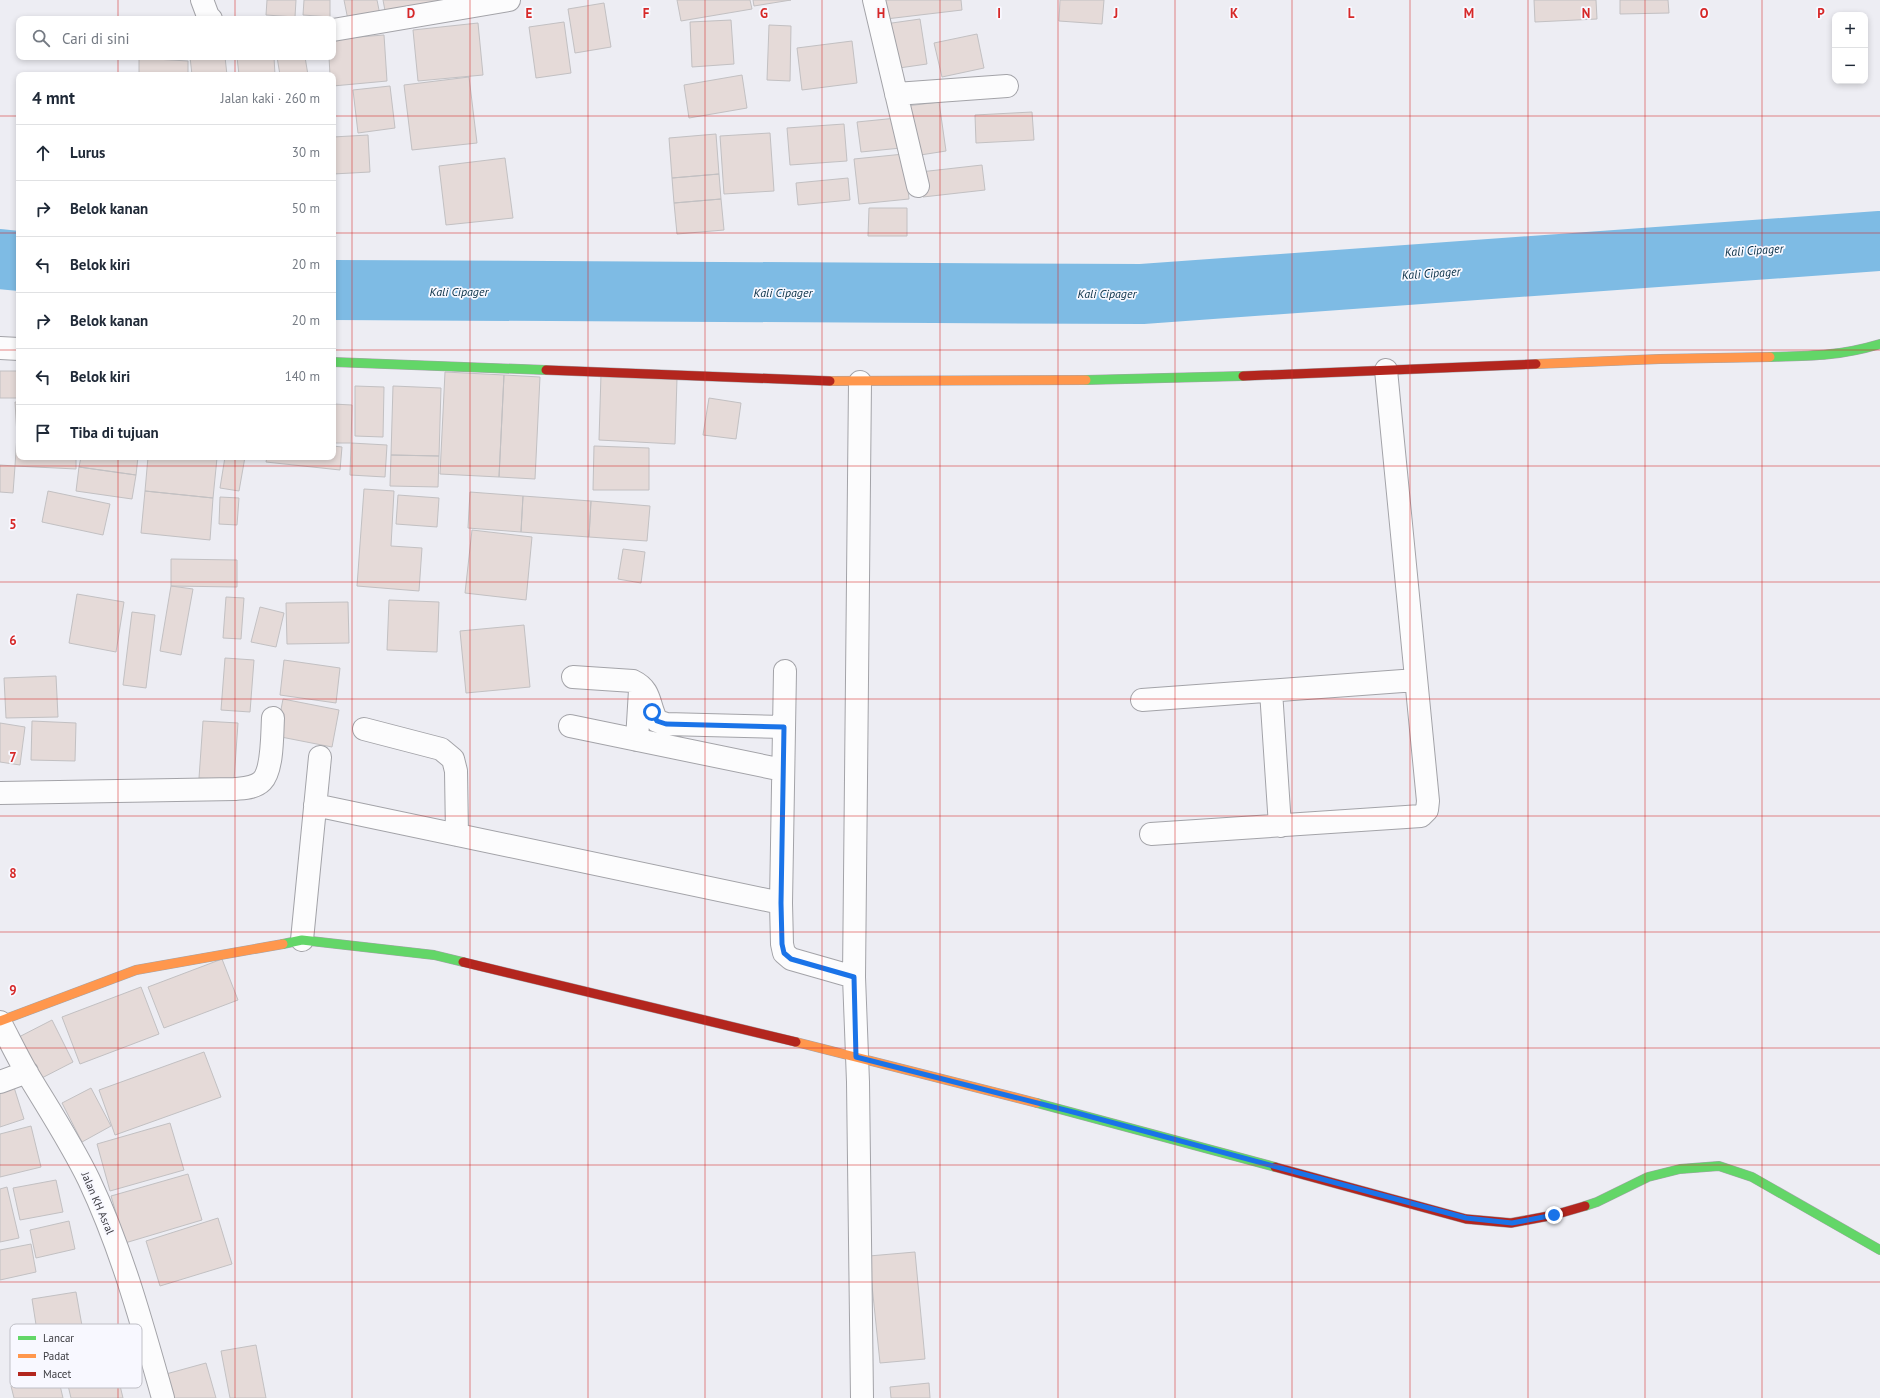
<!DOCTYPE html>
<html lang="id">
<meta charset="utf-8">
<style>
:root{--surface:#fff;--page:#f6f6f7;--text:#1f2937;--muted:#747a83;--line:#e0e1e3}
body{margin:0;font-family:"PT Sans",sans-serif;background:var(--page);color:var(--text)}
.controls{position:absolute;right:12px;top:12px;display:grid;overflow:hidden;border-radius:8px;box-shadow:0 2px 6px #0003}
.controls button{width:36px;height:36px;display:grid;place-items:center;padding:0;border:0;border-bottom:1px solid var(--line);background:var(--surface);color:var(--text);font:20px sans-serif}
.stop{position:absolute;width:12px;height:12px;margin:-9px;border:3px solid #1a73e8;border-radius:50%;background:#fff}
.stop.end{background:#1a73e8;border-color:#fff;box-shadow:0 1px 4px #0008}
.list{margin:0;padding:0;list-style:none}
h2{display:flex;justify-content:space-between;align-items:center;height:52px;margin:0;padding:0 16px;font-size:17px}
h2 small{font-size:13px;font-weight:400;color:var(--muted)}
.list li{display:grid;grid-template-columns:26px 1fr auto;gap:12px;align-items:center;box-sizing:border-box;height:56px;padding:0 16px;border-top:1px solid var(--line)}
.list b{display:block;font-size:15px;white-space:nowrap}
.list em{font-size:13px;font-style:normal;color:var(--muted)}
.icon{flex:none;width:22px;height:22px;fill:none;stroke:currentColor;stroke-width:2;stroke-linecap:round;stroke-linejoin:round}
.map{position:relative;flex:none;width:1880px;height:1398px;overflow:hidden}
.search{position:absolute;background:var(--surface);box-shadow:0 2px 6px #0003;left:16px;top:16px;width:320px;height:44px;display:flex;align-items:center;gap:10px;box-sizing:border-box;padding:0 14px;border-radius:8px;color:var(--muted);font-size:15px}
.panel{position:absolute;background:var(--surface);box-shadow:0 2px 6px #0003;left:16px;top:72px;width:320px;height:388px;border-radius:8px}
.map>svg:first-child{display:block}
</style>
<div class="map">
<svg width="1880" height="1398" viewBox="0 0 1880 1398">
<rect width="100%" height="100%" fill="#ededf3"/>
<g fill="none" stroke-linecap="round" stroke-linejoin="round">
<!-- river -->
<path stroke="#7ebbe4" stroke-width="60" d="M0 259 19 261
M333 290 1142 294 1880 241"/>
</g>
<!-- building -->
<path fill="#e5dad8" stroke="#c2c0c2" d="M267 0H296L295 17 266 15Z
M304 0H330V17L303 15Z
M344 0H377L380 15 348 20Z
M383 0H450L386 16Z
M677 0H750L752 9 681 21Z
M753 0H791L754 6Z
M884 0H961L962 10 886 19Z
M1060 0H1104L1102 24 1059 21Z
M1534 0H1596L1597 19 1535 22Z
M1620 0H1668L1669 13 1620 14Z
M604 3 611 47 575 53 568 9Z
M920 19 927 64 892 69 885 24Z
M731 20 734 64 692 67 690 22Z
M564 22 571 73 536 78 529 27Z
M478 23 483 75 418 81 413 30Z
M769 25 791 26 790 81 767 80Z
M977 34 984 68 942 77 934 43Z
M384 35 387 81 333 86V75H330L329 57H333V39Z
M852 41 857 83 802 90 797 48Z
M190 57H225L227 75H192Z
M237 57H274L275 75H239Z
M277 57H305L308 75H280Z
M139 58 188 61V75H139Z
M742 75 747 108 689 118 684 85Z
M469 77 477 143 412 150 404 85Z
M390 86 395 128 358 133 353 90Z
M939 102 946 151 914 156 907 106Z
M1032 112 1034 140 976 143 975 115Z
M897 118 901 148 861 152 857 122Z
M844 124 847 161 790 165 787 128Z
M770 133 774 191 724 194 720 136Z
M716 134 719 174 672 178 669 138Z
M368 135 370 172 333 174V137Z
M904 154 909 199 859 204 854 159Z
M505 158 513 218 446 225 439 166Z
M982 165 985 190 923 197 920 172Z
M719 174 721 199 674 203 672 178Z
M848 178 850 200 798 205 796 183Z
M721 199 724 230 677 234 674 203Z
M869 208H907V236H868Z
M0 371H19V398H0Z
M445 372 504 375 499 477 440 474Z
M601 374 677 378 675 444 599 440Z
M504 375 540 377 535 479 499 477Z
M355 386 384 387 383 437 355 436Z
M393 386 441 388 439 456 391 455Z
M709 398 741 403 736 439 703 435Z
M15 402H19V435H17Z
M333 404 352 405 351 443H333Z
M17 435H19V457H76V469L15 466Z
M351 443 387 445 385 477 350 475Z
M333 446 342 447 340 470 266 462 267 457H333Z
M594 446 649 448V490H593Z
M391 455 439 456 438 487 390 486Z
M81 457H138L136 475 79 467Z
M148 457 217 458 213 498 145 491Z
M225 457H245L239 491 220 488Z
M0 465 15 466 13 493 0 492Z
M79 467 136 475 132 499 76 491Z
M364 489 394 491 391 546 422 548 419 591 357 586Z
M48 491 110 504 103 535 42 522Z
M145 491 213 498 210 540 141 533Z
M470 492 523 496 521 532 468 528Z
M398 495 439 498 437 527 396 524Z
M523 496 591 501 589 537 521 532Z
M220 497 239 498 237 525 219 524Z
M591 501 650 506 647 541 589 537Z
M472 530 532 537 526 600 465 593Z
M623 549 645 552 641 583 618 579Z
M171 559 237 560V587L171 586Z
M171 586 193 589 181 655 160 651Z
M77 594 124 602 116 652 69 643Z
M226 597 244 598 241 639 223 638Z
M389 600 439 602 437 652 387 650Z
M348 602 349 643 287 644 286 603Z
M260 607 284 613 276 647 251 642Z
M132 612 155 615 146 688 123 685Z
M524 625 530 687 466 693 460 631Z
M225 658 254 660 250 712 221 710Z
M284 660 340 668 336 703 280 695Z
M56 676 58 717 6 718 4 678Z
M283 699 339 710 332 747 276 736Z
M32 721 76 723 75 761 31 760Z
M203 721 238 723 234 780 199 778Z
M0 723 25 727 20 765 0 762Z
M222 959 238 1000 164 1028 148 987Z
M141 987 159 1034 80 1064 62 1017Z
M52 1020 73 1062 36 1081 15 1039Z
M204 1052 221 1097 115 1135 99 1090Z
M13 1084 24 1119 0 1127V1088Z
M91 1088 111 1126 82 1142 62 1103Z
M170 1123 184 1170 110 1191 97 1144Z
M31 1126 41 1167 0 1177V1134Z
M188 1174 202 1220 125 1243 111 1196Z
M56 1180 63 1212 20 1220 13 1188Z
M7 1187 19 1238 0 1242V1189Z
M218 1218 232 1264 160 1286 146 1241Z
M69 1221 75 1249 36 1258 30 1230Z
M31 1244 36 1272 0 1280V1250Z
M915 1252 925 1359 880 1363 869 1256Z
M76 1292 84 1337 39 1344 32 1299Z
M256 1345 266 1398H230L221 1351Z
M206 1363 216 1398H173L166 1374Z
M115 1365 123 1398H71L66 1377Z
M58 1377 63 1398H14L11 1386Z
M929 1383 930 1398H891L890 1387Z"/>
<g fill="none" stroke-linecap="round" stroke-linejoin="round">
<defs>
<path id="street" d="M202 0 208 16 211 19
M874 0 918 186
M333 30 509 0
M896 94 1007 86
M0 348 19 349
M860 382 854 977 858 1082 862 1398
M785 671 781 903 782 944 784 953 791 959 854 977
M573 677 633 681C652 690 648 705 657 721L666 724 784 727
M1271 691 1280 826
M1142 700 1416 680
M570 726 783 770
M364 729 441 749 453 759 456 771 457 835
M637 740 640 690
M0 793 235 789C244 788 255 788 262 781 273 770 272 734 273 718
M315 805 781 903
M1151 834 1421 816 1427 810 1428 801 1386 370
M302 940 320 757
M0 1022C9 1039 17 1056 27 1073 48 1108 71 1143 89 1180 122 1250 142 1324 163 1398
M0 1082 27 1072"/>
<path id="fast" d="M1770 357C1811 356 1840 356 1880 344
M333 362 546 370
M1086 380 1243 376
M283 944 302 940 434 955 463 962
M1037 1103 1275 1167
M1585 1206 1597 1202 1648 1177 1680 1169 1719 1166 1752 1177 1880 1250"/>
<path id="slow" d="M1536 364 1660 359 1770 357
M830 381 1086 380
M0 1021 136 970 283 944
M796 1042 1037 1103"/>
<path id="jam" d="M546 370 830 381
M1243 376 1536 364
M463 962 796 1042
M1275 1167 1466 1219 1511 1223 1554 1215 1585 1206"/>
</defs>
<!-- street casing -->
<use href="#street" stroke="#a3a3a8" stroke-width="24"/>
<!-- fast casing -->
<use href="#fast" stroke="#a3a3a8" stroke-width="10"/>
<!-- slow casing -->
<use href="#slow" stroke="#a3a3a8" stroke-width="10"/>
<!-- jam casing -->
<use href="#jam" stroke="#a3a3a8" stroke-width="10"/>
<!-- street -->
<use href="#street" stroke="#fcfcfd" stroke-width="22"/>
<!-- fast -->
<use href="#fast" stroke="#63d668" stroke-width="9"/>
<!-- slow -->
<use href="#slow" stroke="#ff974d" stroke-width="9"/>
<!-- jam -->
<use href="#jam" stroke="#b3261e" stroke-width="9"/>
</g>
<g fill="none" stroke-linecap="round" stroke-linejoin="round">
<!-- route -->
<path stroke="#1a73e8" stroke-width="5" d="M652 712 657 721 666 724 784 727 781 903 782 944 784 953 791 959 854 977 856 1057 1077 1113 1466 1218 1512 1223 1554 1215"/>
</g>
<!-- grid -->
<path fill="none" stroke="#d62828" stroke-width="1" stroke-opacity="0.55" d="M118 0V19M235 0V19M352 0V1398M470 0V1398M588 0V1398M705 0V1398M822 0V1398M940 0V1398M1058 0V1398M1175 0V1398M1292 0V1398M1410 0V1398M1528 0V1398M1645 0V1398M1762 0V1398M118 57V75M235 57V75M0 116H19M333 116H1880M0 233H19M333 233H1880M0 350H19M333 350H1880M118 457V1398M235 457V1398M0 466H1880M0 582H1880M0 699H1880M0 816H1880M0 932H1880M0 1048H1880M0 1165H1880M0 1282H1880"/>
<g text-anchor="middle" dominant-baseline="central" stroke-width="3.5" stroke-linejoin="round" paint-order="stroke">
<!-- street labels -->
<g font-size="11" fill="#3b3b40" stroke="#f8f8ff">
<text transform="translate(98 1203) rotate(67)">Jalan KH Asral</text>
</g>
<!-- water labels -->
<g font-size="12" font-style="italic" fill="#072e45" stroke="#f8f8ff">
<text transform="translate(1754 250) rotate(-4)">Kali Cipager</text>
<text transform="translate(1431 273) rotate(-4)">Kali Cipager</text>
<text x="459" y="291">Kali Cipager</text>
<text x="783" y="292">Kali Cipager</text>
<text x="1107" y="293">Kali Cipager</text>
</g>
</g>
<!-- legend -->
<rect x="10" y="1324" width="132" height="64" rx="6" fill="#f8f8ff" stroke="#bfbfc6" stroke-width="1"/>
<rect x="18" y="1336" width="18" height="4" fill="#63d668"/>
<rect x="18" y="1354" width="18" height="4" fill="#ff974d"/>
<rect x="18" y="1372" width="18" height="4" fill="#b3261e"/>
<g font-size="11" fill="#3b3b40">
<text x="43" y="1342">Lancar</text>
<text x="43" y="1360">Padat</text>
<text x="43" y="1378">Macet</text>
</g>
<g font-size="13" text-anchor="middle" font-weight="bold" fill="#d62828" stroke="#f8f8ff" stroke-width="3.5" stroke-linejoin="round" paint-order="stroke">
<text x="411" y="18">D</text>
<text x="529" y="18">E</text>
<text x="646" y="18">F</text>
<text x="764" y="18">G</text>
<text x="881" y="18">H</text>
<text x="999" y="18">I</text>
<text x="1116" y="18">J</text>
<text x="1234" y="18">K</text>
<text x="1351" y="18">L</text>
<text x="1469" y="18">M</text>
<text x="1586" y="18">N</text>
<text x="1704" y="18">O</text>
<text x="1821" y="18">P</text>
<text x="13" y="529">5</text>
<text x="13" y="645">6</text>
<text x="13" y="762">7</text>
<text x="13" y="878">8</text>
<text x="13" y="995">9</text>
</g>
</svg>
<div class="controls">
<button>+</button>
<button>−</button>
</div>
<div class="stop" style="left:652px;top:712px"></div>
<div class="stop end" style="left:1554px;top:1215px"></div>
<div class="search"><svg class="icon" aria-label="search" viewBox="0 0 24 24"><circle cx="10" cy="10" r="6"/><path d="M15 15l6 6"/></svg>Cari di sini</div>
<section class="panel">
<h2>4 mnt<small>Jalan kaki · 260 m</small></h2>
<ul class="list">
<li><svg class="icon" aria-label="ahead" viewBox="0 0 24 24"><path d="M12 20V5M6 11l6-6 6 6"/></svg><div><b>Lurus</b></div><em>30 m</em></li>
<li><svg class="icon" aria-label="right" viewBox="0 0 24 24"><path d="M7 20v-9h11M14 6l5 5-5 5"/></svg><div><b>Belok kanan</b></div><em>50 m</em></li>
<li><svg class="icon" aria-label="left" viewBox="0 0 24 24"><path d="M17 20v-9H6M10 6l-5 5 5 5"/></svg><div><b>Belok kiri</b></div><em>20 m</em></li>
<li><svg class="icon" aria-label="right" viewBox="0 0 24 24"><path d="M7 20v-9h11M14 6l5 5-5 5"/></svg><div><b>Belok kanan</b></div><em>20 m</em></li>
<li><svg class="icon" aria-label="left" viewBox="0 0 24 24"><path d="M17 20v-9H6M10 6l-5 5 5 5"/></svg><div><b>Belok kiri</b></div><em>140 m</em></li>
<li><svg class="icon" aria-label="arrive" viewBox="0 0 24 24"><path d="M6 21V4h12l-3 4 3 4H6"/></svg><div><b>Tiba di tujuan</b></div></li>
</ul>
</section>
</div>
